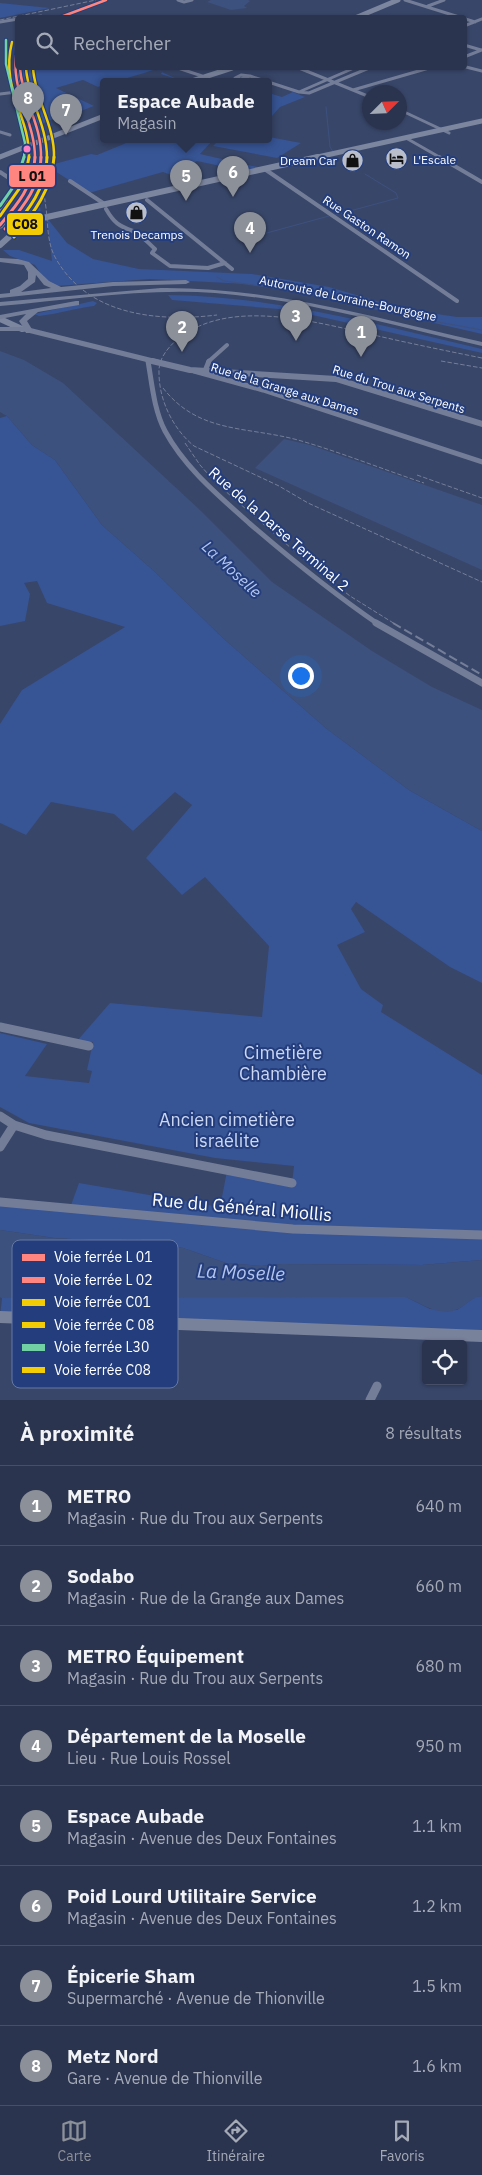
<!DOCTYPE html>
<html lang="fr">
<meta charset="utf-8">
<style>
:root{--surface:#2a344f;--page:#363f59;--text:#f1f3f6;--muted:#a5aab7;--line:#464f66;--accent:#8c9099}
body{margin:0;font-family:"IBM Plex Sans",sans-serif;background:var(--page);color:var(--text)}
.controls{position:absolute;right:15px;bottom:15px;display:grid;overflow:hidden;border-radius:5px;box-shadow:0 1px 4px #0004}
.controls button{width:45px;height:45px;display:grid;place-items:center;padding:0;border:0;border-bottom:1px solid var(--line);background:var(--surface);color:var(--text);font:25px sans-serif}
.compass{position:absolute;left:362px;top:85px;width:45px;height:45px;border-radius:50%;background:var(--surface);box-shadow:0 1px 4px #0004;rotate:66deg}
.you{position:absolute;left:300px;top:675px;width:18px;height:18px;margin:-12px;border:4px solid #fff;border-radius:50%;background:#1a73e8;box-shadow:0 0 0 8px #1a73e833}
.badge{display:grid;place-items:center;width:32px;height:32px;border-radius:50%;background:var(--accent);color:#fff;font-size:16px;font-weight:700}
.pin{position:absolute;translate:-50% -41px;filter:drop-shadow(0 1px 2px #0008)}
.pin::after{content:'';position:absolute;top:26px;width:18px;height:15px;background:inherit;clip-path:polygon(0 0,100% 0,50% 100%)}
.popup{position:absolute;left:100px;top:78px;width:172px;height:65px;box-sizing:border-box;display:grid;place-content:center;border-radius:5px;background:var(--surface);filter:drop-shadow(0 1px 4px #0005);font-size:16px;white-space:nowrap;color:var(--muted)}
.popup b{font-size:19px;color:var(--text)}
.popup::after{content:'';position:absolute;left:50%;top:100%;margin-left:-10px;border:10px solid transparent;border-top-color:var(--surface)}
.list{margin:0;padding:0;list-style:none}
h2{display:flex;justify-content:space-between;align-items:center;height:65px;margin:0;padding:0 20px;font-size:21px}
h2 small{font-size:16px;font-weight:400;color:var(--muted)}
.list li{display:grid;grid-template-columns:32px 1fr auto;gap:15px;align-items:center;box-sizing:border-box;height:80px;padding:0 20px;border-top:1px solid var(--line)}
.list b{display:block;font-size:19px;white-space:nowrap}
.list p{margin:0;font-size:16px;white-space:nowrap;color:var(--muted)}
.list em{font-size:16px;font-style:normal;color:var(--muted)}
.icon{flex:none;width:28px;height:28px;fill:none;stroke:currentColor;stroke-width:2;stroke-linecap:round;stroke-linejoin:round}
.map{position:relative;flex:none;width:482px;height:1400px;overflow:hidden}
.search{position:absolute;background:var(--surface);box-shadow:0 1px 4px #0004;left:15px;right:15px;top:15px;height:55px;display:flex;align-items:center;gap:12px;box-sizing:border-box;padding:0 18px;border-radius:5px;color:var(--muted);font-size:19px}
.sheet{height:705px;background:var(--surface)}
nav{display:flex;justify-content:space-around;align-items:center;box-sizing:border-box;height:70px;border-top:1px solid var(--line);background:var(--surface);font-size:14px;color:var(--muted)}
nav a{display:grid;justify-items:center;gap:2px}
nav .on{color:var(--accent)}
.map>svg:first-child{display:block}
</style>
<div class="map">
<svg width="482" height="1400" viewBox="0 0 482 1400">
<rect width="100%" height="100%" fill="#384669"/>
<!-- green -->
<path fill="#375494" d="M0 3 50 8 0 18Z
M16 67 133 68 138 70 153 68 179 80 161 74 162 72 156 69 144 73 161 82 144 73 114 82H104L103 85 98 87 83 80 56 88 94 106 81 111 63 103 55 106 59 109 52 112 61 116 36 126C30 106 20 87 16 67Z
M293 92 305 97 280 107 272 116 269 115V93L282 97Z
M269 137 301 143 277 158 213 146 219 140H268Z
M127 140H213L200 154 262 168 248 172 197 161 171 175 163 172 89 193 47 166 91 154 97 155 131 141Z
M33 195 39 196 41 216 14 221Z
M47 218 67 243 93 259 139 269 252 274 329 287 404 309 457 317H482V334L312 295 247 284 150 279 56 286C45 283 41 274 35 265L10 256 3 250H19L52 261Z
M168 295C275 296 378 325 482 349V353L290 310 172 300Z
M93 301 97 303 94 306C76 308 58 314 39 316L34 314Z
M7 416 32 445 55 460 102 525 154 571 223 638 327 729 409 790 482 831V983L450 967 356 902 351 909 365 932 337 945 361 989 383 1005 381 1012 482 1075V1260L422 1265 282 1264 261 1266 226 1263 183 1248 136 1239 106 1241 54 1238 0 1230V1202L70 1208 79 1183 220 1207 227 1171 292 1183 294 1166 215 1158 29 1123 0 1107V1033L47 1044 25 1076 89 1083 92 1071 87 1070 93 1042 77 1041 110 1003 262 1017 269 946 205 877 182 895 146 858 192 805 175 792 133 831 114 814 51 802 26 835 0 823V724L22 690 125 627 47 603 37 581 24 583 30 594 25 621 0 626V418Z
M482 1296V1336L0 1317 2 1298 0 1297H406L430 1309 457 1310 475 1297Z"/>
<!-- water -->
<path fill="#3d517e" d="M211 0H248L250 1 244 6 247 8 231 10 207 2Z
M0 351 24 360 63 383 201 511 272 582 372 651 432 687 482 710V831L409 790 327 729 223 638 154 571 102 525 55 460 32 445 7 416 0 412Z
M284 439 310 445 482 505V570L255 468Z
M0 1230 54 1238 106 1241 136 1239 183 1248 226 1263 261 1266 282 1264 422 1265 482 1260V1296C471 1297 467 1305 458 1309 439 1318 422 1303 405 1297L2 1298 0 1297Z"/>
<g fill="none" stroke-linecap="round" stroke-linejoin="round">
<!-- stream -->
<path stroke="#3d517e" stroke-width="1" d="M326 107 330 147 334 153
M335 215 398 198 396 193 365 174
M263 234 329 216
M217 277 224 281 302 292 410 317 482 330"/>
<!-- minor-far4 -->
<path stroke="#747d98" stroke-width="3" d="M178 0 184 2 192 0
M405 0 475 22
M428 6 444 0
M27 18 41 16
M0 22 18 19
M464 26 482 19
M464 45 481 50
M464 57 482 50
M466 67 482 71
M178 68 202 76
M299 68 370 97
M354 68 299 92 309 93 369 68
M241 75 250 76 241 79 235 78Z
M250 76 299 92
M353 90 429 68
M0 94 25 91 15 70 18 65
M400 110 449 133
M0 132 10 135
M406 138 441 158"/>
<!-- minor-far3 -->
<path stroke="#747d98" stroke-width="4" d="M439 157 482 182
M266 170 457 301
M0 172 21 186
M70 181 106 205
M147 200 232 269
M106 209C114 223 119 226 133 231 141 234 149 244 155 249L152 253 170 266 208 268 225 263
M0 213 7 202 4 201
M148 360V362
M208 362 227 345"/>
<!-- minor-far2 -->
<path stroke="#747d98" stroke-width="5" d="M148 361C152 384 154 410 165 431 185 468 218 495 249 523 292 560 331 592 378 624
M194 371 263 390 482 462
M205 371 209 361"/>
<!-- minor-far1 -->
<path stroke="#747d98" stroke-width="7" d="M376 623 482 683"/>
<!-- minor -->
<path stroke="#747d98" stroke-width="9" d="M0 1027 89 1046
M0 1116 14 1125 46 1135 292 1183
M0 1147 14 1125
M0 1202 293 1229 482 1235
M370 1400 377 1386"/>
<!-- tertiary-far1 -->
<path stroke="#747d98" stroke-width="5" d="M0 226 36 219
M24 329 157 362"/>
<!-- tertiary -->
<path stroke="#747d98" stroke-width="6" d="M152 361 190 370 336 379 482 424"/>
<!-- secondary -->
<path stroke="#79829b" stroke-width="12" d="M0 1317 482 1336"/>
<!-- primary-far1 -->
<path stroke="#7c869f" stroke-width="5" d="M355 18 398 0
M189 82 232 68
M0 157 104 116
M313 158 482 121"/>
<!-- primary -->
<path stroke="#7c869f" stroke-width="6" d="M0 245 20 227 38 219 318 157
M0 319 22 329"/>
<!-- motorway -->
<path fill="#747e98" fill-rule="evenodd" d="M0 258 18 259 29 262 49 281 61 287 113 282 186 280 190 282 186 284 113 286 0 298V294L10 293V290L20 286 28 279V272L24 265 0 262ZM36 275 44 285 51 288 21 292 35 282Z
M161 288C271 287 376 318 482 342V346C394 326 306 300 215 293 143 288 71 300 0 306V302Z
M76 301H79V305L38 312 27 321 33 331 32 333H26L25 331H0V327H23L19 321 26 314 0 319V315Z"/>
<!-- rail-far1 -->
<path stroke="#747e98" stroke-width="1" stroke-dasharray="4.5 2" stroke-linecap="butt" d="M0 20 96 0
M40 159C40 176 44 192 46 208 48 224 47 242 55 257 87 316 158 322 217 315
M482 358C447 351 413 344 378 336 318 323 232 297 179 338 168 347 158 359 159 373 159 400 173 429 194 446L279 486 308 503 482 582
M441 361 482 368
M163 388C199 434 246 426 298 440 340 452 382 469 424 483
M185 443 200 465 216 483 314 568 350 596 395 624
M417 475 482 498"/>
<!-- rail -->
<path stroke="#747e98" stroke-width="2" stroke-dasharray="9 4" stroke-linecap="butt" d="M393 623 482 675"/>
<defs>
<path id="rail-1-far1" d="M58 18 106 0
M18 46C7 86 35 119 35 158"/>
<path id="rail-1" d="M0 225C17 205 34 185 35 157"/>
<path id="rail-2-far1" d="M20 68C22 100 42 124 41 158"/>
<path id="rail-2" d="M5 229C22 208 41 186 41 157"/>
<path id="rail-3-far1" d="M12 42C0 90 30 115 29 158"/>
<path id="rail-3" d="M0 216 24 182 29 157"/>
<path id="rail-4-far1" d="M26 68C28 99 47 124 47 158"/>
<path id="rail-4" d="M9 233C28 211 47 187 47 157"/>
<path id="rail-5-far1" d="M6 40V64L25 143 24 158"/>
<path id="rail-5" d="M0 206 16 183 24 157"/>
<path id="rail-6-far1" d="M33 68C35 100 55 125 54 158"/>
<path id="rail-6" d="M14 237C34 213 52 189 54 157"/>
</defs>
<!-- rail-1-far1 casing -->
<use href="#rail-1-far1" stroke="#243e7d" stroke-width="4.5"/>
<!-- rail-1 casing -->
<use href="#rail-1" stroke="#243e7d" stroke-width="5.5"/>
<!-- rail-2-far1 casing -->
<use href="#rail-2-far1" stroke="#243e7d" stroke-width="4.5"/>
<!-- rail-2 casing -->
<use href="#rail-2" stroke="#243e7d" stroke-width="5.5"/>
<!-- rail-3-far1 casing -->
<use href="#rail-3-far1" stroke="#243e7d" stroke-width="4.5"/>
<!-- rail-3 casing -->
<use href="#rail-3" stroke="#243e7d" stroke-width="5.5"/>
<!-- rail-4-far1 casing -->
<use href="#rail-4-far1" stroke="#243e7d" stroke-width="4.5"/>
<!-- rail-4 casing -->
<use href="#rail-4" stroke="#243e7d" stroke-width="5.5"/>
<!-- rail-5-far1 casing -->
<use href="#rail-5-far1" stroke="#243e7d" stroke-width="4.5"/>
<!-- rail-5 casing -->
<use href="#rail-5" stroke="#243e7d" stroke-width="5.5"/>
<!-- rail-6-far1 casing -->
<use href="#rail-6-far1" stroke="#243e7d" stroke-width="4.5"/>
<!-- rail-6 casing -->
<use href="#rail-6" stroke="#243e7d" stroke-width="5.5"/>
<!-- rail-1-far1 -->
<use href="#rail-1-far1" stroke="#ff8580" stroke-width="2.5"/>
<!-- rail-1 -->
<use href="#rail-1" stroke="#ff8580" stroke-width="3"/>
<!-- rail-2-far1 -->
<use href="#rail-2-far1" stroke="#ff8580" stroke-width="2.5"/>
<!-- rail-2 -->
<use href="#rail-2" stroke="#ff8580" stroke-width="3"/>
<!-- rail-3-far1 -->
<use href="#rail-3-far1" stroke="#f2cc05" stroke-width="2.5"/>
<!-- rail-3 -->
<use href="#rail-3" stroke="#f2cc05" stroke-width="3"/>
<!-- rail-4-far1 -->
<use href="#rail-4-far1" stroke="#f2cc05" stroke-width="2.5"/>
<!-- rail-4 -->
<use href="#rail-4" stroke="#f2cc05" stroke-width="3"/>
<!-- rail-5-far1 -->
<use href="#rail-5-far1" stroke="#72d0a5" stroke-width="2.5"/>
<!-- rail-5 -->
<use href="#rail-5" stroke="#72d0a5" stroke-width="3"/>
<!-- rail-6-far1 -->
<use href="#rail-6-far1" stroke="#f2cc05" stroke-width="2.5"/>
<!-- rail-6 -->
<use href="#rail-6" stroke="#f2cc05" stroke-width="3"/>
</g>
<!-- icons -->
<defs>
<symbol id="hotel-disc" viewBox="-11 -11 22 22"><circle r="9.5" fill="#b9beca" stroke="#243e7d"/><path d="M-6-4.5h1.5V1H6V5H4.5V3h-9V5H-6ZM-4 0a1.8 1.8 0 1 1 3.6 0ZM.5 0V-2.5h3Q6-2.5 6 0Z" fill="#111"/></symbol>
<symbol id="shop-disc" viewBox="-11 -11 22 22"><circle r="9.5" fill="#b9beca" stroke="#243e7d"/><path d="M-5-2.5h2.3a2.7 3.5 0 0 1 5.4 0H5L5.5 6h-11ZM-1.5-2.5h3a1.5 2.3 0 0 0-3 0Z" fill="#111"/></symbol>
</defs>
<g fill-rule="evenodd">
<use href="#hotel-disc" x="384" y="146" width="25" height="25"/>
<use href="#shop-disc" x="340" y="148" width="25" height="25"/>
<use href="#shop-disc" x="124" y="200" width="25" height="25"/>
</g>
<!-- markers -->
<circle fill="#ff80c5" stroke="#243e7d" stroke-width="2" cx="27" cy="149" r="4.5"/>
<g text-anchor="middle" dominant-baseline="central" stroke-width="4" stroke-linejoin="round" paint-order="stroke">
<!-- far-poi labels -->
<g font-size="12" fill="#fff" stroke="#243e7d" text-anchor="start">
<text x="413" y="159">L'Escale</text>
<text x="337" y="160" text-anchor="end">Dream Car</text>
<text x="137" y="234" text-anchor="middle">Trenois Decamps</text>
</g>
<!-- far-street labels -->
<g font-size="12" fill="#fff" stroke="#243e7d">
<text transform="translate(367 227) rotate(34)">Rue Gaston Ramon</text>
<text transform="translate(348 298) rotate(12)">Autoroute de Lorraine-Bourgogne</text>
<text transform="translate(285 389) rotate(17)">Rue de la Grange aux Dames</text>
<text transform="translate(399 389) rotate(17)">Rue du Trou aux Serpents</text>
</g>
<!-- street labels -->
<g font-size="15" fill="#fff" stroke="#243e7d">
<text transform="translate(279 529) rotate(41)">Rue de la Darse Terminal 2</text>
</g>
<!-- water labels -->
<g font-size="16" font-style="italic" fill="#b4c6ed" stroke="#243e7d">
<text transform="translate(232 569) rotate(43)">La Moselle</text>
</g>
<!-- near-park labels -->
<g font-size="18" fill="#ccd8f4" stroke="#243e7d">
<text x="283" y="1052">Cimetière<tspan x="283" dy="21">Chambière</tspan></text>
<text x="227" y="1119">Ancien cimetière<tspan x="227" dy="21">israélite</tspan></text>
</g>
<!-- near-street labels -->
<g font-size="18" fill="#fff" stroke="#243e7d">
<text transform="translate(242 1207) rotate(5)">Rue du Général Miollis</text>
</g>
<!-- near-water labels -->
<g font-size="19" font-style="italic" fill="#b4c6ed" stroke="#243e7d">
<text transform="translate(241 1272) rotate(2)">La Moselle</text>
</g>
</g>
<!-- legend -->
<rect x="12" y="1240" width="166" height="148" rx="8" fill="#243e7d" stroke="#6678a4" stroke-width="1"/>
<rect x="22" y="1254" width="23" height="7" fill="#ff8580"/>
<rect x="22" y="1277" width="23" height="6" fill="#ff8580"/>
<rect x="22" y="1299" width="23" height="7" fill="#f2cc05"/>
<rect x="22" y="1322" width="23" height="6" fill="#f2cc05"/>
<rect x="22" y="1344" width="23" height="7" fill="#72d0a5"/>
<rect x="22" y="1367" width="23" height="6" fill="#f2cc05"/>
<g font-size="14" fill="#fff">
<text x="54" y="1262">Voie ferrée L 01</text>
<text x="54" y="1285">Voie ferrée L 02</text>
<text x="54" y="1307">Voie ferrée C01</text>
<text x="54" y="1330">Voie ferrée C 08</text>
<text x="54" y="1352">Voie ferrée L30</text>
<text x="54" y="1375">Voie ferrée C08</text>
</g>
<g stroke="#243e7d" stroke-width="2">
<rect x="8" y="164" width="48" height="24" rx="5" fill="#ff8580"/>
<rect x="6" y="212" width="38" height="24" rx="5" fill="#f2cc05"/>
</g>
<g font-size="14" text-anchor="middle" font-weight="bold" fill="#111">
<text x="32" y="181">L 01</text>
<text x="25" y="229">C08</text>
</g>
</svg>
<div class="controls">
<button><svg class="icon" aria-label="locate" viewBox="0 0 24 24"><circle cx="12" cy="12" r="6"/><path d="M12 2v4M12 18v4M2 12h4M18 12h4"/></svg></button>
</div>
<svg class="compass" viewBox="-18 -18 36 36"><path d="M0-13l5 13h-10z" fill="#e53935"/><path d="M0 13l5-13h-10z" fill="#a5aab7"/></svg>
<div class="you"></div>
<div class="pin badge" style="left:361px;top:357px">1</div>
<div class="pin badge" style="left:182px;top:352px">2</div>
<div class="pin badge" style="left:296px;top:341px">3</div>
<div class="pin badge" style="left:250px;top:253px">4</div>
<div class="pin badge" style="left:186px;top:201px">5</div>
<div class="popup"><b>Espace Aubade</b>Magasin</div>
<div class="pin badge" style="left:233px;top:197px">6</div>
<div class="pin badge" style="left:66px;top:135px">7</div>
<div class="pin badge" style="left:28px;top:123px">8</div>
<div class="search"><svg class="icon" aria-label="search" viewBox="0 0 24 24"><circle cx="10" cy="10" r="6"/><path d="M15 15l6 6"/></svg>Rechercher</div>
</div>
<section class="sheet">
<h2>À proximité<small>8 résultats</small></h2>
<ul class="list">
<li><span class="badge">1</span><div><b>METRO</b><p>Magasin · Rue du Trou aux Serpents</p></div><em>640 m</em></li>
<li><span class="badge">2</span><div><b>Sodabo</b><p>Magasin · Rue de la Grange aux Dames</p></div><em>660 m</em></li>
<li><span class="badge">3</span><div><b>METRO Équipement</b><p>Magasin · Rue du Trou aux Serpents</p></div><em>680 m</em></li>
<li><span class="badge">4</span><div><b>Département de la Moselle</b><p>Lieu · Rue Louis Rossel</p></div><em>950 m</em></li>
<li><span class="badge">5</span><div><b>Espace Aubade</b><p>Magasin · Avenue des Deux Fontaines</p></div><em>1.1 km</em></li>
<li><span class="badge">6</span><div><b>Poid Lourd Utilitaire Service</b><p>Magasin · Avenue des Deux Fontaines</p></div><em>1.2 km</em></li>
<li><span class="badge">7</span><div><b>Épicerie Sham</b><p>Supermarché · Avenue de Thionville</p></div><em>1.5 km</em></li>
<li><span class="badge">8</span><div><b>Metz Nord</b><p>Gare · Avenue de Thionville</p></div><em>1.6 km</em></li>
</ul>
</section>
<nav>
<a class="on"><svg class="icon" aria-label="map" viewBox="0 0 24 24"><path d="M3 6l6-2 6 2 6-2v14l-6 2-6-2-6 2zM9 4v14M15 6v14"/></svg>Carte</a>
<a><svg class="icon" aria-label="directions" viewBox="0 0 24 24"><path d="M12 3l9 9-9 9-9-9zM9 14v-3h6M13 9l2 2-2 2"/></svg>Itinéraire</a>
<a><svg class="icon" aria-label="saved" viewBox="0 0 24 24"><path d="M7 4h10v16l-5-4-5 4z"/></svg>Favoris</a>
</nav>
